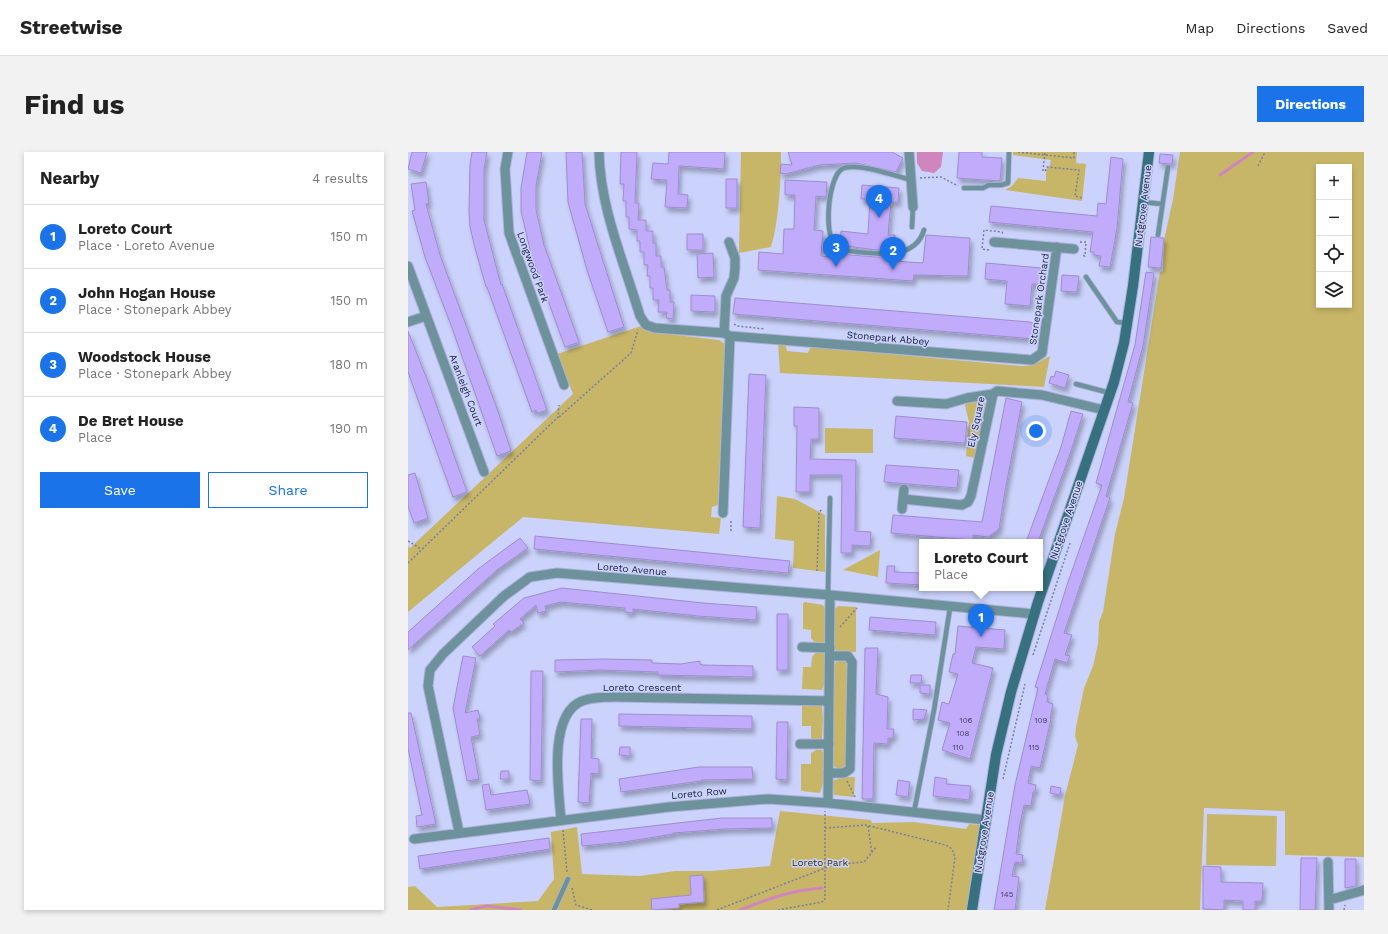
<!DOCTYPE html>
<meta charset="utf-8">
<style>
:root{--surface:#fff;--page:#f2f2f2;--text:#222;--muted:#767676;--line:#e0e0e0;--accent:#1a73e8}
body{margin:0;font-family:"Work Sans",sans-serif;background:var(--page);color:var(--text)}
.controls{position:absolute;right:12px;top:12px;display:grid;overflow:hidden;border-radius:0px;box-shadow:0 2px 6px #0003}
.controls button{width:36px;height:36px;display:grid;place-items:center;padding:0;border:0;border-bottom:1px solid var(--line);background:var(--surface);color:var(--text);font:20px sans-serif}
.you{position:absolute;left:628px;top:279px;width:14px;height:14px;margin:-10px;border:3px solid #fff;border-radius:50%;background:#1a73e8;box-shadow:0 0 0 6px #1a73e833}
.badge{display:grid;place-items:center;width:26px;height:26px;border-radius:50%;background:var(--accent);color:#fff;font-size:13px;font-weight:700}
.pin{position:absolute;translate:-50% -33px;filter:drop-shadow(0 1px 2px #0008)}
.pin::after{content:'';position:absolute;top:21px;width:14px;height:12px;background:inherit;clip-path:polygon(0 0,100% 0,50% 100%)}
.popup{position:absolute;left:511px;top:387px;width:124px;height:52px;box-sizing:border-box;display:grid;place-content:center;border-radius:0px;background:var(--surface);filter:drop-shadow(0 1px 3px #0005);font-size:13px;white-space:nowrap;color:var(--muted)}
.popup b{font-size:15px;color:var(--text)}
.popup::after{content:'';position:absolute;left:50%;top:100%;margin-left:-8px;border:8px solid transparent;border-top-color:var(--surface)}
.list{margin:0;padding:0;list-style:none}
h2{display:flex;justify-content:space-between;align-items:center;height:52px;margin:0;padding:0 16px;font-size:17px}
h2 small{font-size:13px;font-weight:400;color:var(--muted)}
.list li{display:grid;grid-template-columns:26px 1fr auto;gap:12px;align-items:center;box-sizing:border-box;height:64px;padding:0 16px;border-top:1px solid var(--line)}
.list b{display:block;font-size:15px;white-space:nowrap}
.list p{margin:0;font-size:13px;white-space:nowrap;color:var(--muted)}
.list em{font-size:13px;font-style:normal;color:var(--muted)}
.actions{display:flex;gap:8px;padding:12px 16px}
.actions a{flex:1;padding:9px 0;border:1px solid var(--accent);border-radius:0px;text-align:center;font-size:14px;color:var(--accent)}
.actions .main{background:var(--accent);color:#fff}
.icon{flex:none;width:22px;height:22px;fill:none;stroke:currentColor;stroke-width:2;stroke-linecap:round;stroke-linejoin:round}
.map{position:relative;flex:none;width:956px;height:758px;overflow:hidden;border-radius:0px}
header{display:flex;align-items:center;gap:24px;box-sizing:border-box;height:56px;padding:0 20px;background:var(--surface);border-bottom:1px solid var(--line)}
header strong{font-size:19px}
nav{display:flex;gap:22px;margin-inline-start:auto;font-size:14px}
.intro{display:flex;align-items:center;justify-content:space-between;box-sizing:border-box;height:96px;padding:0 24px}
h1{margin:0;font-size:28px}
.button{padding:10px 18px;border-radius:0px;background:var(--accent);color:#fff;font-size:14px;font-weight:700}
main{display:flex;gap:24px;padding:0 24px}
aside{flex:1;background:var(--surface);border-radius:0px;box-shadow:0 2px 6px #0003}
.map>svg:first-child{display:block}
</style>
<header>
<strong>Streetwise</strong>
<nav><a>Map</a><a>Directions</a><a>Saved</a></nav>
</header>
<div class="intro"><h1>Find us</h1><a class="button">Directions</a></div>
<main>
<aside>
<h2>Nearby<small>4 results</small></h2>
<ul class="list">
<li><span class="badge">1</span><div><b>Loreto Court</b><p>Place · Loreto Avenue</p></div><em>150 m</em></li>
<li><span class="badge">2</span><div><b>John Hogan House</b><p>Place · Stonepark Abbey</p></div><em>150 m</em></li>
<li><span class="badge">3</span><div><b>Woodstock House</b><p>Place · Stonepark Abbey</p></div><em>180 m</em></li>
<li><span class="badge">4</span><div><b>De Bret House</b><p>Place</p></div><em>190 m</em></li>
</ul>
<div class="actions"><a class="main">Save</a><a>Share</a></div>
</aside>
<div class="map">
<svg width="956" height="758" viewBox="0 0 956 758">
<defs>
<filter id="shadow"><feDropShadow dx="2.5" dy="4.5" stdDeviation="2" flood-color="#0004"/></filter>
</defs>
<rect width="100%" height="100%" fill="#cbd3fc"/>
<!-- green -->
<path fill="#c8b668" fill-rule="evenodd" d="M333 0H373C373 27 371 70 363 95L331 101Z
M605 0H669L668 11 678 12 674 49 597 38 604 34 610 26 638 29V18L642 13 643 8 605 3Z
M772 0H956V705L877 703V659L796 656 792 758H637L657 644 670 593 667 584 668 575 676 536 685 514 690 492 691 470 695 460 707 382 716 346 752 120 755 119 756 88 765 47ZM911 15H941V153H911Z
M233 174 251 181 311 188 317 192 310 353 304 355 303 365 313 366 311 382 115 365 0 460V394L2 396 165 242 149 202Z
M370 191 378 194 379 199 400 201 402 196 405 195 614 214 625 213 642 204 636 235 372 221Z
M560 249H572L578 252V257L567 306 558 304 561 270 557 253Z
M417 276 465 277V301H417Z
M369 344 387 347 417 363V420L385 416 386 389 367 387Z
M472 398 470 425 435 418Z
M397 450 415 453 418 458 417 491 406 490 403 486V478L395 477V451Z
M430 454 448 455V500L432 501 425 497 426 458Z
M409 499 417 502V530L414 538 394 537 395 515H403L404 505Z
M431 508 438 509 440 516 439 613 432 617 425 614 426 512Z
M394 552 414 554 415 567 414 589H406L403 586V574H394Z
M408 598H414C421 609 416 630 412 641L393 639V612H403V601Z
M436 625H447L446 645 426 643 424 629Z
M372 659 463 668 464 671 505 670 558 677 561 672 571 673 579 677 560 758H0V735L7 734 29 755 130 749 146 727 143 680 169 675 174 722 232 724 267 719H302L362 714Z
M799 662 869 664 868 714 798 713Z"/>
<!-- water -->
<path fill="#cf86bd" d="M509 0H535L533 15 526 21 514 19 509 11Z"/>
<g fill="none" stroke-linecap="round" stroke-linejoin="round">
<!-- stream -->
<path stroke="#cf86bd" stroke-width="3" d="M812 23 845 0
M62 758 79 754 113 758
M332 758C363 746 380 739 414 736"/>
</g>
<!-- building -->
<path fill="#c1abfb" stroke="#9e8dcd" filter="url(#shadow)" d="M4 0H19L13 21 0 17Z
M64 0H79L76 17V68L93 133 94 132 139 258 130 261 128 258 124 260 79 135H78L67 96 62 75 61 59 62 13Z
M119 0H134L128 34V58L136 93 171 190 157 195 123 102 113 59V36Z
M158 0H174L177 52 216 175 200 180 179 118 160 50Z
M213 0H229L227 51H231L230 68H238V79H245V91H248V104H253V115H256L259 138H262V150H266L265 167 258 166 259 160H250L251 148H245V136H242V124H239L240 113H236V100H232V89H229V78L221 77V65H218V49H215L216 32H212Z
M261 0H317L316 17 271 14 270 42 280 43 279 56 257 55 259 28 243 27 245 11 260 12Z
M380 0H484L495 6 488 20 448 11 411 13 378 22 372 21 373 12 384 13Z
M551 0H574V5L594 6 592 29 549 26Z
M752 2 765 3 764 12 751 11Z
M703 5 715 7 709 76 702 115 691 114 693 104 686 103V100H682L685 80 581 70 583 54 689 64 690 51 698 52Z
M318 27H329V56H318Z
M377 28 419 30 418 45 408 44 406 78 415 79 413 104 431 106V102L468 105H486V109L515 111 518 83 562 86 560 124 506 123 505 129 350 118 351 100 375 102 376 77H386L387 43H377Z
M18 30 21 51 18 52 32 103 91 262 103 299 89 304 43 173 17 105 4 59 7 58 3 32Z
M454 33 491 36 490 50H483L480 83H487V97L468 98 432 93 433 79 460 82 462 47H453Z
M279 82H295V98H279Z
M743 85 756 86 753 116 740 115Z
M305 101 306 125 290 126 289 102Z
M578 111 633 116 632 132H624L622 154 597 152 599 129 577 127Z
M738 120 746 121 743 142 735 194 720 250 725 251 698 344 702 346 656 481 664 483 657 503 662 504 659 511 647 507 637 542 640 543 639 550 645 552 642 567H643L632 616 623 614 620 631 628 633 627 640H625L623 654 616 653 612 672 608 702 615 703 614 711 607 710 604 724 611 725 607 758H586L607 633 630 536 627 535 659 433 694 333 688 331 727 193Z
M654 123 671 124 669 140 653 139Z
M283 143 307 144V160L283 159Z
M327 146 622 170 628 172 627 187 325 162Z
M0 179 22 235 59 340 45 345 0 220Z
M648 219 661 223 657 236 641 231 643 224 646 225Z
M341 222 358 223 352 376 335 375Z
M598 246 614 250 597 339 591 377 580 385 565 383V388L483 381 485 363 574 370Z
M386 255 411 256V287H403L402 307 448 308 447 379 463 380 462 394 444 393V401H433L434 323H402V340H388L389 274H386Z
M663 259 675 262 662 302 630 390H618L653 295Z
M488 264 559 270 557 291 486 286Z
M478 313 551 318 549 336 476 330Z
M7 321 20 366 6 371 0 354V323Z
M127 384 382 409 380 421 126 397Z
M112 386 120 396 90 417 0 498V480L70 417Z
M479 414H487L486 420 514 421V433L478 431Z
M154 436 295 451 349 455 348 468 290 464 225 457V461L217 460V456L153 450 137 454 138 459 130 461 128 453 112 467 116 471 103 480 101 478 72 504 64 495 87 474 85 472 116 446Z
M369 462H380V518H369Z
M462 465 528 470 527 483 461 478Z
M550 474 597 478 596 497 568 495 564 511 585 516 562 607 534 598 542 571 530 568 534 550 541 552 550 522 541 520 545 502H547Z
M457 496H470L468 542 480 545 479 577H486L485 586H480V592L466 591 465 647H454Z
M55 504 68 506 57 561 70 558 72 566 69 567 72 583 63 585 71 627 59 629 45 556Z
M197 507 244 508V511L273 512 292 509V512L295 513 345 514V525L250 523V520L192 518 147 520V508Z
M123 519H135L133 629 122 628Z
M503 523H514L513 531H502Z
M512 533H522V542L512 541Z
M505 557 519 558 516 567 505 568Z
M0 561H3L28 672 9 675 8 664 14 663 0 596Z
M211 562 344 564V577L211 574Z
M173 567H184L183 606 191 607V622L183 621 181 651 170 650Z
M369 570H380L379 628 368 627Z
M212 595H222V604L211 603Z
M291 615H344L345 627 293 628V629L213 640 211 627Z
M93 619H101V627H92Z
M527 625 539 627 538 632 563 634 561 648 525 644Z
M490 628 502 630 500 645 488 643Z
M81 632 83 643 119 638 122 652 78 658 74 633Z
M643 634 653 636 652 643 642 641Z
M314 666H364V676L317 677 265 681V682L216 690 174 694 173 682Z
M141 686 142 697 12 717 10 704Z
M893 706H909L907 758H892Z
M937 707H948V734L937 736Z
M795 714 813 715V730L855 731 854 749H847V758H835V749L816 748V758L795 757Z
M295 723 296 750 271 752V756L244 758 243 747 283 743 282 724Z"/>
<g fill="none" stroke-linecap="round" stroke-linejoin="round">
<defs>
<path id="service" d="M503 28C488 24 446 9 434 17 419 26 414 93 432 98 460 100 506 112 516 78
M556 36H575L581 33H593L600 31 601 0
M735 50 754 52
M504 75 505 55
M750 83 760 15
M678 125 709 170 719 171
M668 232 702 241
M422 346 420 438 422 443
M506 660 526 558 542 456
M146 758 160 727"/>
<path id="minor" d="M100 0 97 17 101 81 156 233
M191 0C192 56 216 110 232 164L238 173 247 176 316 181 322 184 624 208 634 201 649 95
M501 0 505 55
M586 90 666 97
M0 114 76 320
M0 170 18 164
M316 181 318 144 326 126 327 116V106L321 90
M489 249 538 252 559 246 585 242
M495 347 554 353 560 350 563 344 585 242 589 239 634 243 696 258
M494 357 496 337
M315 361 322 184
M394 495 422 496
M392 592H421
M420 621H436L442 617 444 510 440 504H422
M420 651 422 443
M153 668C151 639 139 563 174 549 184 545 196 545 207 545L421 549
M51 680 20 534 22 518 35 502 96 444 122 425 149 421 422 443 626 462
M6 687 261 655 360 647 420 651 578 668
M920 710 921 758
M921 748 956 738"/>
<path id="secondary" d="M564 758 588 603 603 540 630 450 706 230 716 191 725 134 741 0"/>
</defs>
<!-- service casing -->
<use href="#service" stroke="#abb2d8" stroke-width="6"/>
<!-- minor casing -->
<use href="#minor" stroke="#abb2d8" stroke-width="11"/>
<!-- secondary casing -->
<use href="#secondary" stroke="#abb2d8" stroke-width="12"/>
<!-- path -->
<path stroke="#777e9f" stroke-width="1.5" stroke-dasharray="2 2" stroke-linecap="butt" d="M610 0 666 6V0
M850 14 857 0
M635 19 637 0
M637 19 639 15 671 18 667 44 674 46
M512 26 533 25 550 34
M672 90H678L677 104 673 103
M581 98 574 97 576 78 594 80 595 82
M326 172 329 174 357 177
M151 265 223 201 230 178
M323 379V367
M0 389 13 397
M0 411 150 265 151 253
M409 419 411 360 415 357
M432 475 449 456
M625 503 662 391
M595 627 617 532
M439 629 447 645
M460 674 464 702
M417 676 458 673 538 693 544 697 547 705 540 758
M155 678 159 720
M164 736 168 753 184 758
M309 758 425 713 456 710 469 694
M370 758 414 750 417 747V659
M936 758 937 753"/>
<!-- service -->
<use href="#service" stroke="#6e929c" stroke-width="4.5"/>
<!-- minor -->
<use href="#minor" stroke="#6e929c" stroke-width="9"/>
<!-- secondary -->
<use href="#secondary" stroke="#37717f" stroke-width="10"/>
</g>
<g text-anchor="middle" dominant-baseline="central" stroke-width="3" stroke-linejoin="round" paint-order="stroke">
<!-- number labels -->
<g font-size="8" fill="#424066">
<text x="558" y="568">106</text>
<text x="633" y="568">109</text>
<text x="555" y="581">108</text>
<text x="550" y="595">110</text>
<text x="626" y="595">115</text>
<text x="599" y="742">145</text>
</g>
<!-- street labels -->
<g font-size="10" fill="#181c34" stroke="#cbd3fc">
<text transform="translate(735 54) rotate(-83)">Nutgrove Avenue</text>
<text transform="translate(125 115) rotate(70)">Longwood Park</text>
<text transform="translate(631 147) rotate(-82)">Stonepark Orchard</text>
<text transform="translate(480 186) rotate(5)">Stonepark Abbey</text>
<text transform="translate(58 238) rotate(69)">Aranleigh Court</text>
<text transform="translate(568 270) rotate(-78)">Ely Square</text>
<text transform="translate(658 368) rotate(-71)">Nutgrove Avenue</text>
<text transform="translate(224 417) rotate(5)">Loreto Avenue</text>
<text x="234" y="535">Loreto Crescent</text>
<text transform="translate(291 641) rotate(-5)">Loreto Row</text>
<text transform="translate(576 680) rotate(-81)">Nutgrove Avenue</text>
</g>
<!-- park labels -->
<g font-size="10" fill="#362d04" stroke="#cbd3fc">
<text x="412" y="710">Loreto Park</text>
</g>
</g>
</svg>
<div class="controls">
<button>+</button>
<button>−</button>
<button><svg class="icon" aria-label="locate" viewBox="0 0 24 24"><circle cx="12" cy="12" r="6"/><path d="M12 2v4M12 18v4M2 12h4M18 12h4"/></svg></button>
<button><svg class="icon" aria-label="layers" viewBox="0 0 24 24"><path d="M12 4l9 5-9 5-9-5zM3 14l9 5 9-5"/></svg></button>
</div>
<div class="you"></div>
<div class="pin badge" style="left:573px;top:485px">1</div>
<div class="popup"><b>Loreto Court</b>Place</div>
<div class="pin badge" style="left:485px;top:118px">2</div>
<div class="pin badge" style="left:428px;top:115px">3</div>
<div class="pin badge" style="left:471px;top:66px">4</div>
</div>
</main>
